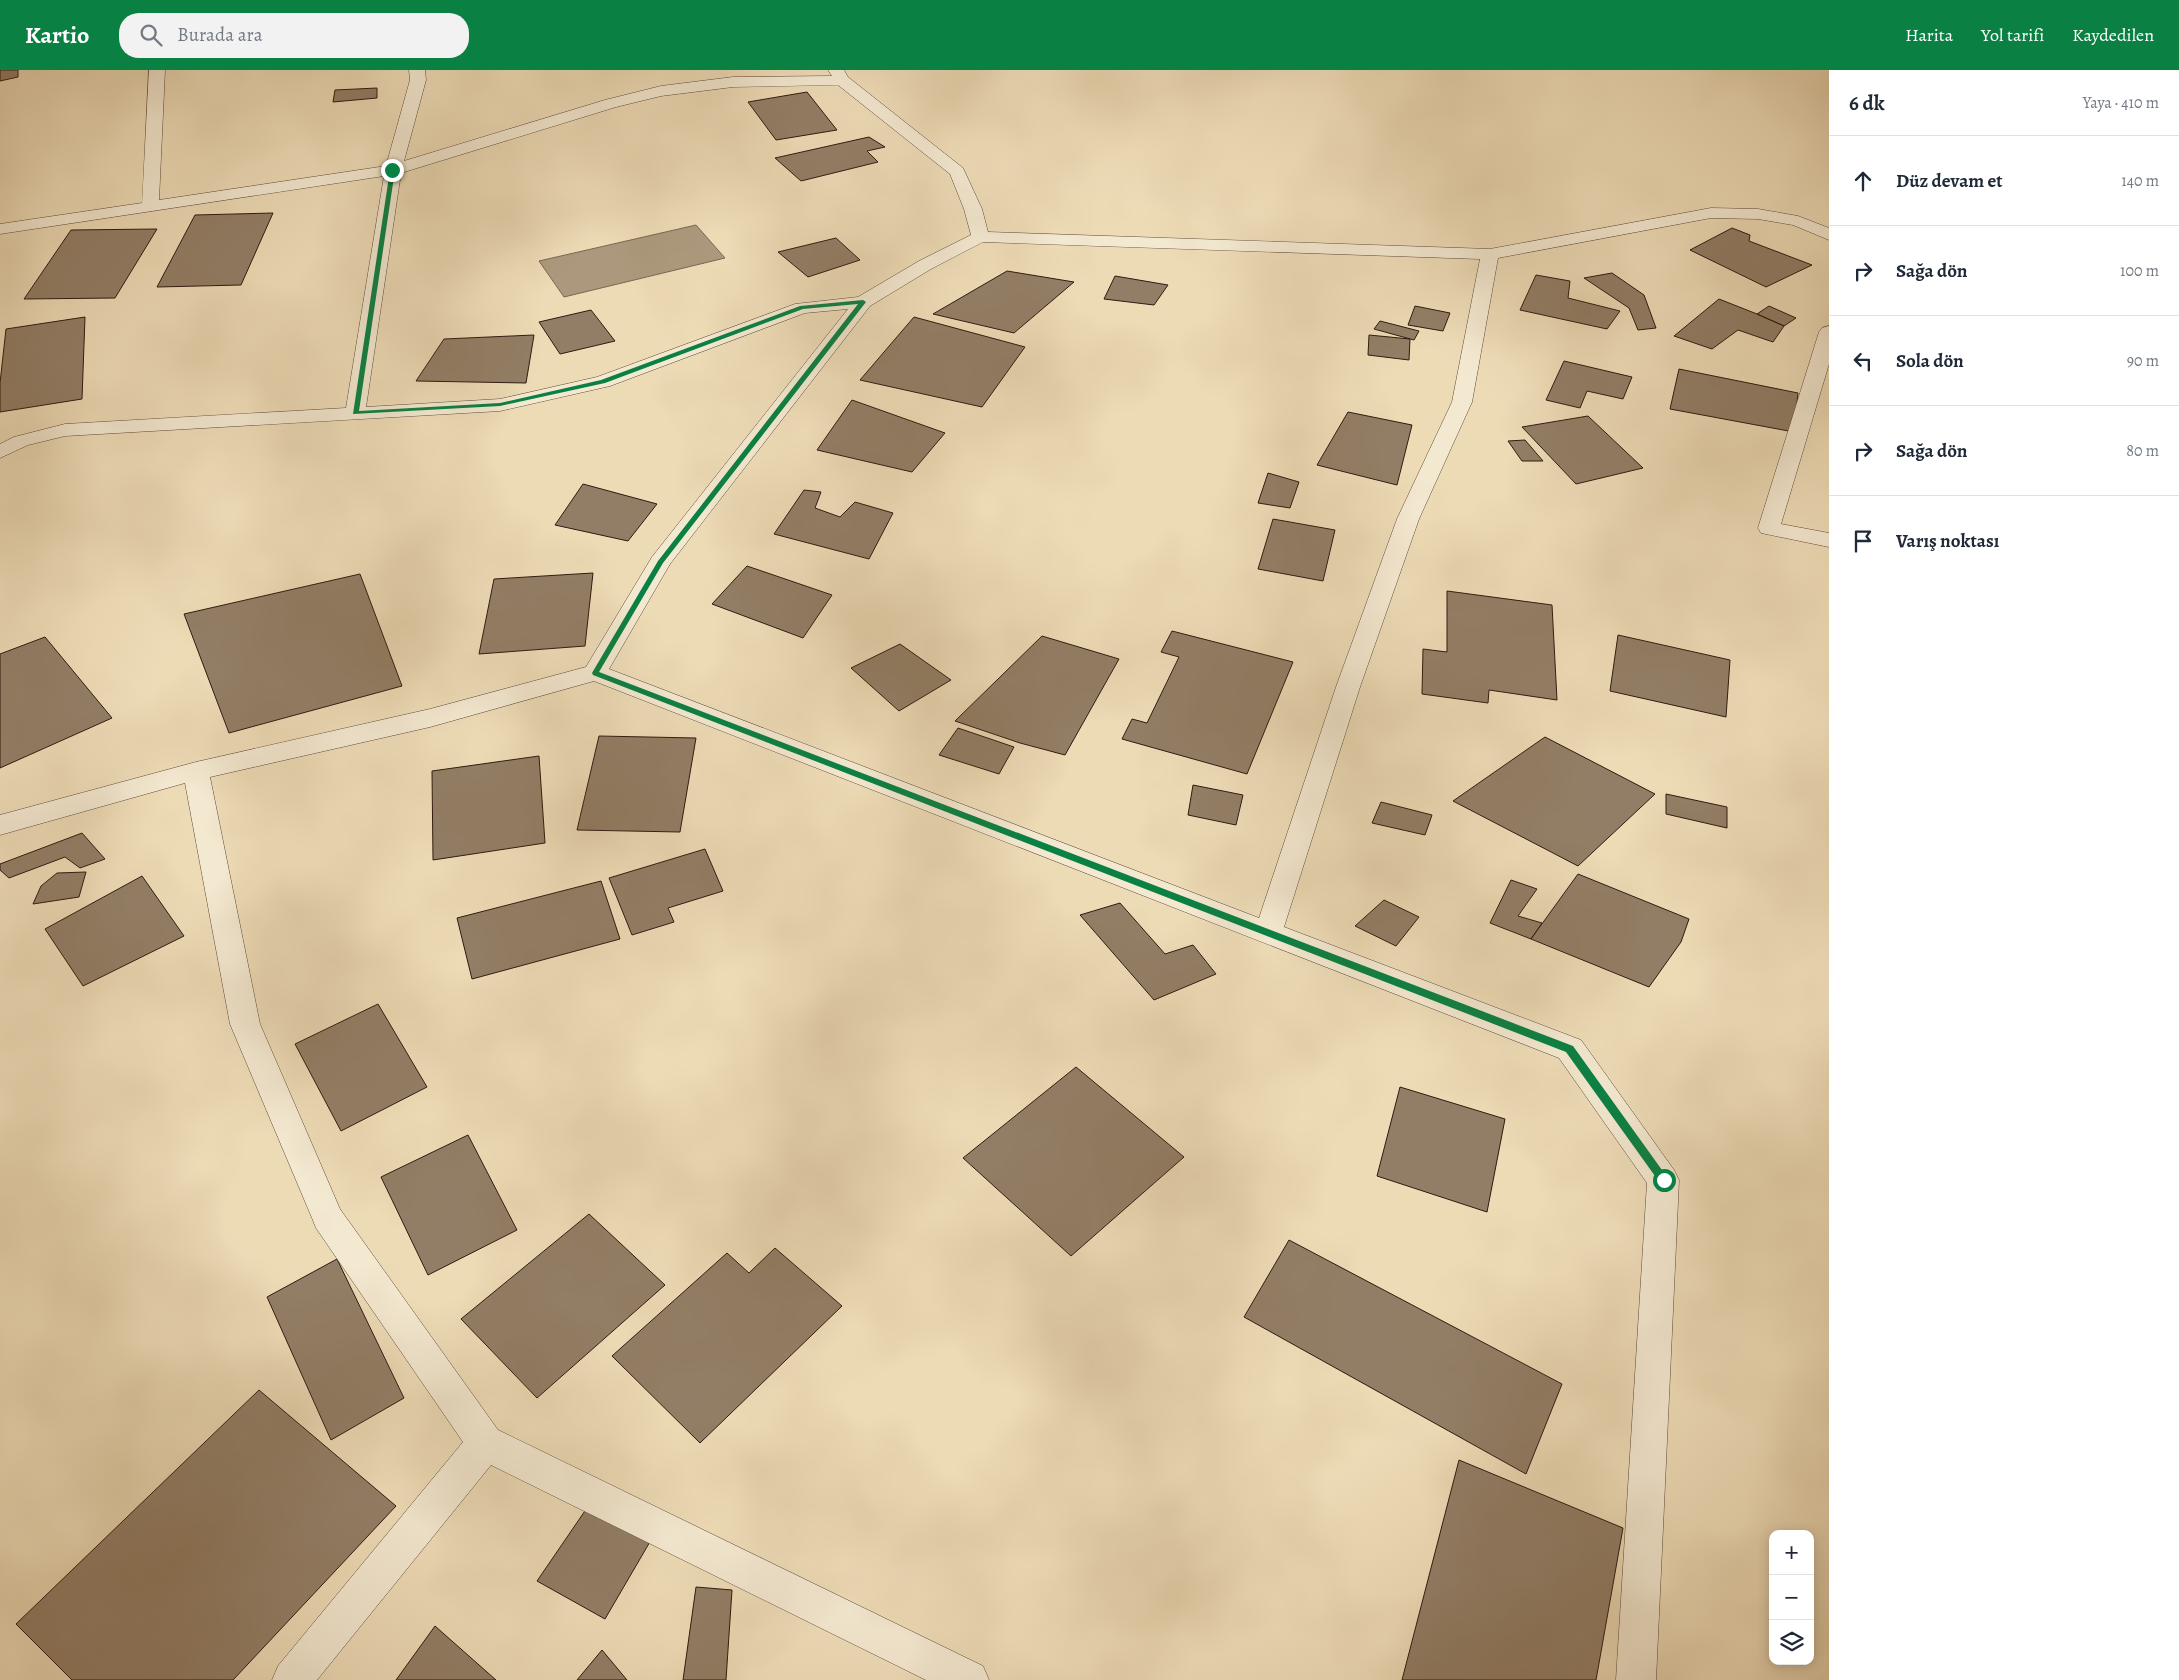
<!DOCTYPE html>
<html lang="tr">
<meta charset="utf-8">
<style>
:root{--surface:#fff;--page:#f2f2f3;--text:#1f2937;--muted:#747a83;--line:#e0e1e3;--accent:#0b8043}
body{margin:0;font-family:Alegreya,serif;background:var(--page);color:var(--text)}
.controls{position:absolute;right:15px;bottom:15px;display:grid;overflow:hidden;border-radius:10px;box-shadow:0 2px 12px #0003}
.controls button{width:45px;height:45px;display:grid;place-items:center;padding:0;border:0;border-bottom:1px solid var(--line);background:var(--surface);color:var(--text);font:25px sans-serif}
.stop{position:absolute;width:15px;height:15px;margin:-11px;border:4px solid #0b8043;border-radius:50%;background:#fff}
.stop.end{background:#0b8043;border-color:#fff;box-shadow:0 1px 5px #0008}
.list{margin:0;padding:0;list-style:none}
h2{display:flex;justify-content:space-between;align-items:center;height:65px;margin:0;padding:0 20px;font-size:21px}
h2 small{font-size:16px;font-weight:400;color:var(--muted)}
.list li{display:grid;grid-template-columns:32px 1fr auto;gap:15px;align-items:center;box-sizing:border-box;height:90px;padding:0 20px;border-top:1px solid var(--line)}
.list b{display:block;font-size:19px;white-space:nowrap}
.list em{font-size:16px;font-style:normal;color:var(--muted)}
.icon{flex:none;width:28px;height:28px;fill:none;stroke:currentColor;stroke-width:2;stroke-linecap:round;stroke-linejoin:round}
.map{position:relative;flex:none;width:1829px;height:1610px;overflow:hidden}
header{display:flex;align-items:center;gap:30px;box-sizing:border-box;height:70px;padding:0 25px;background:var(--accent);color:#fff}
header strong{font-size:24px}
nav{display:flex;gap:28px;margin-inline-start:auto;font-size:18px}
.search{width:350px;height:45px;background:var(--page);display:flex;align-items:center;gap:12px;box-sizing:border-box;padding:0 18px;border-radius:20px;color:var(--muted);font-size:19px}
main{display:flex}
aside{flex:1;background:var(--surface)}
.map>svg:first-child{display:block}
</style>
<header>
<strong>Kartio</strong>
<div class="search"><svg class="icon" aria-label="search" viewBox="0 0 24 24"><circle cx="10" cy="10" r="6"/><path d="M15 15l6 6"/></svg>Burada ara</div>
<nav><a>Harita</a><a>Yol tarifi</a><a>Kaydedilen</a></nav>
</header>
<main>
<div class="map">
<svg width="1829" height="1610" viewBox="0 0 1829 1610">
<rect width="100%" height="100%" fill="#eddbb6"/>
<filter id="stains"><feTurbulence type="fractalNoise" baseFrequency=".004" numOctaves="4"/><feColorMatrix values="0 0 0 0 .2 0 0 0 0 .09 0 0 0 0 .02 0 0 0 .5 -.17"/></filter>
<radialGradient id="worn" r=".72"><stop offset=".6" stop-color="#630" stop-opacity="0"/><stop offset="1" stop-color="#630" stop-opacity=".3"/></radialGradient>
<!-- water -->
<path fill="#ac997d" stroke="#7a6651" d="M696 155 725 188 564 227 539 191Z"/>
<!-- building -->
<path fill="#927e66" stroke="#2f1a0f" d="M0 0H18V7L0 11Z
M377 18V28L333 32 335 20Z
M807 22 837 60 776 70 748 32Z
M869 67 885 77 867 81 878 92 801 111 775 88Z
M273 143 241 215 157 217 195 145Z
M1732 158 1750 165 1749 171 1812 195 1766 217 1690 180Z
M157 159 115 228 24 229 71 160Z
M836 168 860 190 808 207 778 182Z
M1007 201 1074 212 1014 263 933 244Z
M1612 203 1644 225 1656 258 1638 260 1629 238 1584 208Z
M1536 205 1570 211 1568 228 1620 241 1607 259 1520 240Z
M1115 206 1168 215 1154 235 1104 229Z
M1719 229 1757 244 1784 256 1773 272 1738 260 1712 279 1674 266Z
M1415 236 1450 243 1443 261 1408 255Z
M1769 236 1796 248 1784 256 1757 244Z
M591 240 615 271 560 284 539 252Z
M85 247 82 329 0 342V313L6 259Z
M914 247 1025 277 982 337 860 310Z
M1380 251 1419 261 1414 270 1374 259Z
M534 265 526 313 416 311 444 269Z
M1369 265 1410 269 1409 290 1368 285Z
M1564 291 1632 307 1623 329 1587 321 1580 338 1546 330Z
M1679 299 1798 323 1794 362 1670 339Z
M852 330 945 363 912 402 817 380Z
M1348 342 1412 355 1397 415 1317 395Z
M1588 346 1643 398 1576 414 1522 357Z
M1525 370 1543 391H1522L1508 371Z
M1268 403 1299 412 1290 438 1258 433Z
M583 414 657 434 628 471 555 455Z
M804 420 821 422 815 438 840 447 855 432 893 443 869 489 774 464Z
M1273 449 1335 460 1323 511 1258 499Z
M747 496 832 525 803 568 712 534Z
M593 503 585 576 479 584 494 509Z
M360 504 402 616 229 663 184 544Z
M1447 521 1552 535 1557 630 1489 620 1488 633 1422 624 1423 579 1447 582Z
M1172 561 1293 592 1247 704 1122 669 1132 649 1147 653 1179 587 1161 582Z
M1618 565 1730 590 1726 647 1610 621Z
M1042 566 1119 589 1065 685 1020 673 955 651Z
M45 567 112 648 0 698V584Z
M900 574 951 610 899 641 851 598Z
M958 658 1014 677 999 704 939 685Z
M599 666 696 668 680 762 577 760Z
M1545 667 1655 724 1578 796 1453 731Z
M539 686 545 773 433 790 432 701Z
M1193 715 1243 725 1236 755 1188 745Z
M1666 724 1727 737V758L1666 744Z
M1381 732 1432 745 1425 765 1372 753Z
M82 763 105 789 80 798 65 787 9 808 0 800V794Z
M705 779 723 821 668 838 674 852 632 865 609 808Z
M86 802 79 827 33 834 41 816 57 803Z
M1578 804 1689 849 1681 872 1649 917 1531 869Z
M142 806 184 866 83 916 45 859Z
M1511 810 1537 819 1518 846 1542 853 1531 869 1490 853Z
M601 811 620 869 472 909 457 848Z
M1384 830 1419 847 1396 876 1355 856Z
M1120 833 1165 884 1193 875 1216 904 1154 930 1080 845Z
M378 934 427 1017 341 1061 295 974Z
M1076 997 1184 1087 1071 1186 963 1088Z
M1400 1017 1505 1049 1487 1142 1377 1106Z
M468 1065 517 1160 428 1205 381 1107Z
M589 1144 665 1215 537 1328 461 1249Z
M1289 1170 1562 1314 1526 1404 1244 1247Z
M775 1178 842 1236 700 1373 612 1286 727 1183 749 1203Z
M337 1189 404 1328 331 1370 267 1227Z
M259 1320 396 1436 233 1610H72L16 1554Z
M1459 1390 1623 1458 1596 1610H1402Z
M589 1435 651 1470 605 1549 537 1511Z
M696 1517 732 1520 726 1610H683Z
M435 1556 496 1610H396Z
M602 1580 627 1610H577Z"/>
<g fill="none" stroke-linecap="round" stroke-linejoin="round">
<defs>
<path id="minor" d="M149 0H165L159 130 386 96 410 10 409 0H425L426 10 404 91 605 30 661 16 733 7 832 6 828 0H844L848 7 963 98 982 139 988 162 1490 179 1711 138 1758 139 1798 146 1829 158V170L1793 155 1758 149 1711 148 1498 188 1472 332 1419 449 1360 617 1284 857 1581 970 1674 1100 1679 1110 1656 1610H1616L1647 1113 1559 988 594 611 430 657 210 707 260 954 340 1139 498 1360 983 1596 989 1610H926L491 1395 317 1610H272L278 1596 463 1372 316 1158 312 1148 230 954 185 713 0 765V745L196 692 430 639 586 597 652 487 848 239 805 243 610 316 500 341 65 366 28 375 0 388V374L14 367 65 354 346 338 384 106 0 164V154L142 133ZM838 15 950 104 964 139 971 165 919 191 858 227 795 234 597 307 500 329 366 337 401 103 616 37 661 26 733 17ZM983 172 1480 189 1452 332 1397 449 1336 617 1259 848 609 599 670 494 870 236 931 199Z
M1829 256V294L1781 454 1829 463V477L1761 463 1758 458 1819 262 1822 258Z"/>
</defs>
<!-- minor casing -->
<use href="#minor" stroke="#5e4a39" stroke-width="1"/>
<!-- minor -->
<use href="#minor" fill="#f3e8d0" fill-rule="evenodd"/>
</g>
<!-- route -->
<path fill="#0b8043" d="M392 99 395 100 359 341 500 333 601 310 800 236 863 230 866 232 663 493 599 602 1573 976 1667 1107V1113H1660L1566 982 593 605 592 603 658 491 858 234 803 239 605 313 500 336 353 344 390 100Z"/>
<rect width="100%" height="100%" filter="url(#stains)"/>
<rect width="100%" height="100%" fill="url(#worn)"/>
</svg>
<div class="controls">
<button>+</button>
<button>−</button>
<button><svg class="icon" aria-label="layers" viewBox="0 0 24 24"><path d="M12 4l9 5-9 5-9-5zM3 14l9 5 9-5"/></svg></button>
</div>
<div class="stop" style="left:1664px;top:1110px"></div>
<div class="stop end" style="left:392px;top:100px"></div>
</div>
<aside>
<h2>6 dk<small>Yaya · 410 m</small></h2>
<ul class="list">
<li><svg class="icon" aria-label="ahead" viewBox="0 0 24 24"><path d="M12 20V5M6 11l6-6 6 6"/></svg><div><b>Düz devam et</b></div><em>140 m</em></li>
<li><svg class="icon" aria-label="right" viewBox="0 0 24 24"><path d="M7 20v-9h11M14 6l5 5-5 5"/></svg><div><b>Sağa dön</b></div><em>100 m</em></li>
<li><svg class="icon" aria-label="left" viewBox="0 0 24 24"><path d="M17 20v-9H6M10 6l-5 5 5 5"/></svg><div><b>Sola dön</b></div><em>90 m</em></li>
<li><svg class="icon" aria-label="right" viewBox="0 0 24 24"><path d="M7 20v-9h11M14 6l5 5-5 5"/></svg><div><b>Sağa dön</b></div><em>80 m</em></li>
<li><svg class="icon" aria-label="arrive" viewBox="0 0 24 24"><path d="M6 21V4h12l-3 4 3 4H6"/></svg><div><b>Varış noktası</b></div></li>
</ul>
</aside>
</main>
